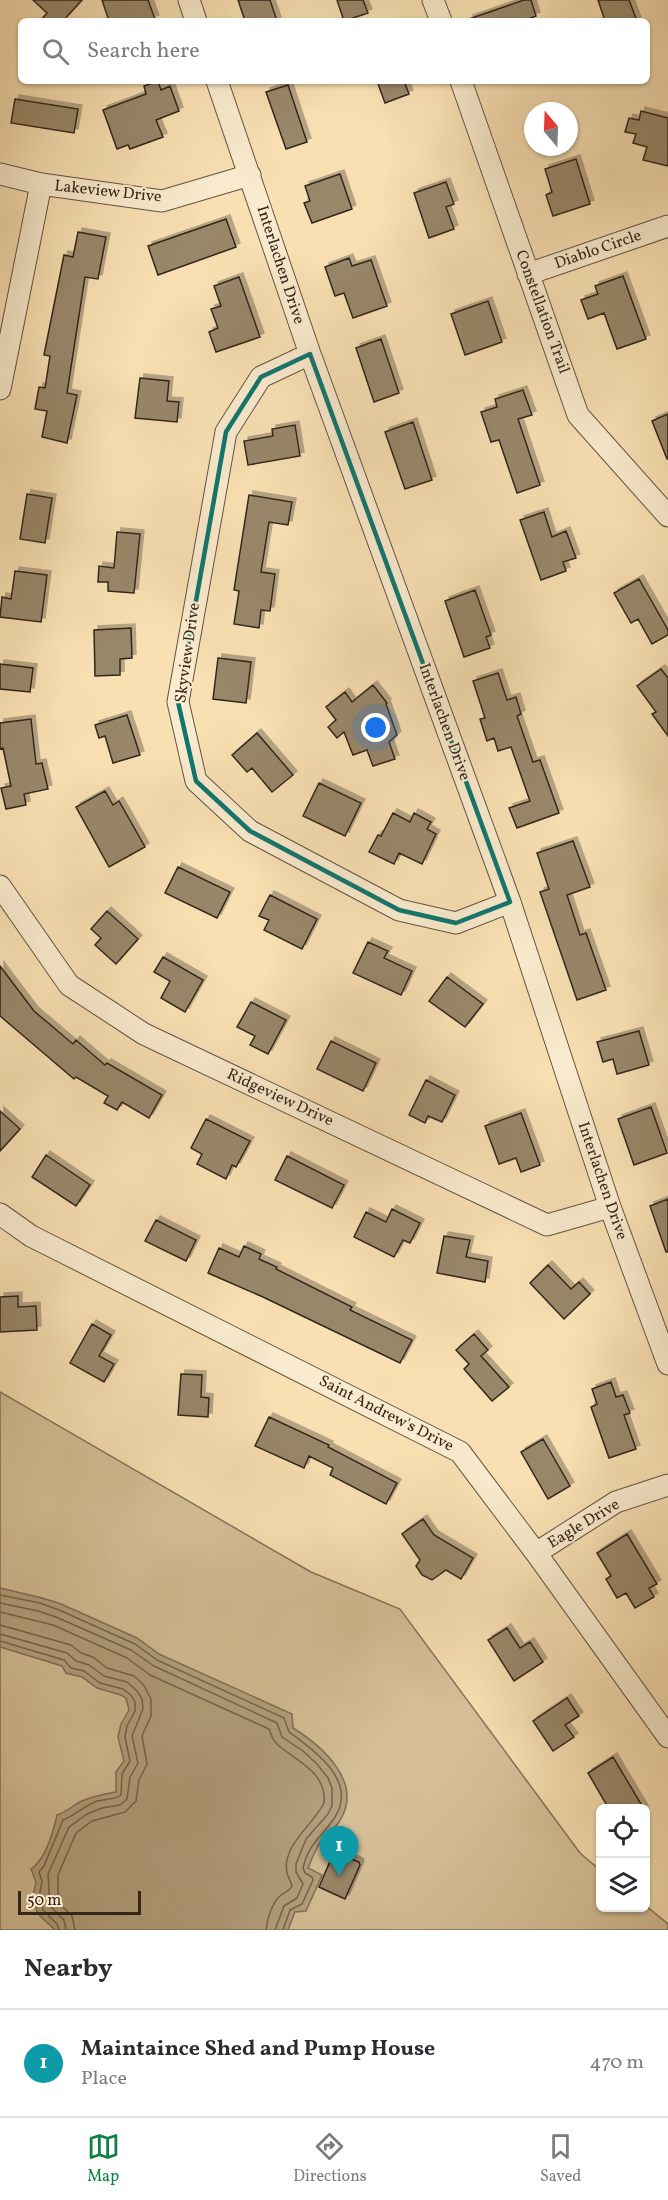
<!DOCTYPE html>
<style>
:root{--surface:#fff;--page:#f7f7f7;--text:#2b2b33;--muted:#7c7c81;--line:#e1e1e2;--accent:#0b8043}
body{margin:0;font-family:Vollkorn,serif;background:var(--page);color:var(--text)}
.controls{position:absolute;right:18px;bottom:18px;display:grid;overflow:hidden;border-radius:9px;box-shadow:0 2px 4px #0004}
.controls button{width:54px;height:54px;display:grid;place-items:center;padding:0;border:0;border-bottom:2px solid var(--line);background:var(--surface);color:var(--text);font:30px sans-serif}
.compass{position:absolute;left:524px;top:102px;width:54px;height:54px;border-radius:50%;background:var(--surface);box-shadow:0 2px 4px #0004;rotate:341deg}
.scale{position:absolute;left:18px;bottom:15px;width:123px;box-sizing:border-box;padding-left:6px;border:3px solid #33261b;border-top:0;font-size:16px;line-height:21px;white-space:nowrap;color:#33261b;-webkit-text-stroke:4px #faebce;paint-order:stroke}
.you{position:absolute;left:376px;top:728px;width:21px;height:21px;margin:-15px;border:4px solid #fff;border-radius:50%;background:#1a73e8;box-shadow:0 0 0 9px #1a73e833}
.badge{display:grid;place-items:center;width:39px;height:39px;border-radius:50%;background:var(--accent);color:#fff;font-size:20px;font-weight:700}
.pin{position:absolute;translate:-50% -50px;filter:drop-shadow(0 2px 3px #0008)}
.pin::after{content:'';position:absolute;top:32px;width:21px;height:18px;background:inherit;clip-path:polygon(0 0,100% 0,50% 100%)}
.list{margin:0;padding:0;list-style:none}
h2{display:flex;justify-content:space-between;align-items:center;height:78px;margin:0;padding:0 24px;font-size:26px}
h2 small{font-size:20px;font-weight:400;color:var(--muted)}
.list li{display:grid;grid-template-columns:39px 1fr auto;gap:18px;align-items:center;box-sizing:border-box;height:108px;padding:0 24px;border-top:2px solid var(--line)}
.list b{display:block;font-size:22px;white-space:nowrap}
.list p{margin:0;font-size:20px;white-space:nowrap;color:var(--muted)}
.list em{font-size:20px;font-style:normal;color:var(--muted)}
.icon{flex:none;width:33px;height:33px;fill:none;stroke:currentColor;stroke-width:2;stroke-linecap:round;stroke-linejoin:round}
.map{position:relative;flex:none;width:668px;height:1930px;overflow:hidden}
.search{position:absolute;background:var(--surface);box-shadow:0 2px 4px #0004;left:18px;right:18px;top:18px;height:66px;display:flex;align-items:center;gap:15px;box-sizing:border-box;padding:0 21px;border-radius:9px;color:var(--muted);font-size:22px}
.sheet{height:186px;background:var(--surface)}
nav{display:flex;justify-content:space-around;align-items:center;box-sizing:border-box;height:84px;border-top:2px solid var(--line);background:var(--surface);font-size:16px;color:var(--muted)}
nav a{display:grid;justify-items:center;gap:3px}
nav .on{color:var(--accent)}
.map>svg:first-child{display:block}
</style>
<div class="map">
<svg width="668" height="1930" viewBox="0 0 668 1930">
<defs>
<filter id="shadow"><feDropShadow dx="4" dy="-4" stdDeviation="0" flood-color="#0004"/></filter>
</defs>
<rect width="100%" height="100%" fill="#f8e0b3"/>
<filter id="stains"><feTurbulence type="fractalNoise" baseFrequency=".00333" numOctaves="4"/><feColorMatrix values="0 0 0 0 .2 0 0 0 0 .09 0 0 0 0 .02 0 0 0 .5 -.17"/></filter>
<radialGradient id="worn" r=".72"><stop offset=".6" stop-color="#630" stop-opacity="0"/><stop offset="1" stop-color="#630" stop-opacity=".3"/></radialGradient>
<!-- green -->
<path fill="#d7c099" stroke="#85735a" stroke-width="1.5" d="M0 1392 311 1572 400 1609 580 1853 600 1870V1908H646V1906L668 1924V1930H0Z"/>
<!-- water -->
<path fill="#b5a17f" stroke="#817057" stroke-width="1.5" d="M0 1588 42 1598 61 1604 137 1638 159 1654 292 1714 293 1728C322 1746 365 1783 339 1822 333 1831 323 1837 318 1846 314 1853 311 1861 308 1868L322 1875 306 1911 295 1912 288 1930H55L37 1913 34 1892 36 1882 31 1869C46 1859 53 1833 57 1815 67 1812 73 1805 82 1801 93 1796 104 1794 116 1792V1772L124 1761 118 1737 121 1724 129 1710 126 1698 121 1695 97 1688 82 1677 66 1673 62 1666 0 1647Z"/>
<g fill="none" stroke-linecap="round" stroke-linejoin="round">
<!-- shore -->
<path stroke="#74644d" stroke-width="1.5" d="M0 1595 40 1603 59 1610 135 1644 157 1660 284 1718 289 1732C314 1750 358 1781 335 1817 322 1837 309 1842 303 1868L305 1873 312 1877 313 1880 302 1904 290 1910 283 1930
M0 1603 38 1611 56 1617 131 1650 154 1666 277 1723 282 1737 303 1751 317 1764 328 1778 332 1788V1806L328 1814 306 1839 296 1864V1872L303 1884 297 1898 284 1906 275 1930
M0 1612 53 1625 127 1658 150 1675 269 1729C271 1734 273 1741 278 1745 296 1761 327 1772 324 1803 314 1824 281 1846 287 1873 288 1877 291 1882 292 1886 289 1892 286 1891 280 1896 272 1903 267 1919 266 1930
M0 1625 71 1645 81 1653 93 1657 107 1668 134 1676 143 1684 151 1699V1716L142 1736 147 1764 139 1780 136 1801 125 1812 92 1821 76 1833 58 1875V1902L72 1916 75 1930
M0 1634 67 1653 76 1661 89 1665 104 1676 127 1682 137 1691 142 1699 143 1709 132 1736 138 1763 130 1777 127 1799 120 1805 102 1808 87 1814 69 1827 48 1874 50 1906 64 1920 66 1930
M0 1641 64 1660 71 1668 84 1671 100 1683 123 1689 131 1695 135 1702V1711L127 1726 125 1737 130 1761 122 1774 121 1795C114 1800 106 1799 97 1801 84 1806 75 1815 63 1820L44 1866 39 1872 42 1881 40 1892 43 1910 57 1924 59 1930"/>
</g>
<!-- building -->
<path fill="#99876a" stroke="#33261b" stroke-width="1.5" filter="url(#shadow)" d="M33 0H82L63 21H40L47 13Z
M102 0H148L155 19 147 21H109Z
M238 0H270L277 21H245Z
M337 0H363L368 13 344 21Z
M524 0H531L536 16 523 21H470L469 19Z
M598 0H629L637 21H605Z
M158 81 161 90 170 86 179 111 156 120 163 137 130 149 128 145 117 149 103 110 146 94 144 86Z
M377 81H404L409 94 385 103Z
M288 85 307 142 286 149 266 92Z
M15 99 78 109 74 133 11 123Z
M641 111 668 118V166L643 160 647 147 633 143 636 134 625 132 629 118 639 120Z
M576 159 590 204 553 216 546 195 552 192 545 169Z
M340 174 352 209 312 223 304 203 310 201 305 186Z
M446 182 454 204 446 207 454 229 429 238 414 193Z
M226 219 236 247 158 275 148 246Z
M78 232 106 237 98 279 85 277 67 393 77 395 67 443 42 437 47 411 35 409 39 387 45 388 50 356 44 355 64 255 73 257Z
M349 258 352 266 371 260 387 306 353 318 344 293 335 296 325 267Z
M623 276 646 339 617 349 604 313 588 319 581 300 598 294 595 286Z
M239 277 260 337 216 352 209 332 218 328 211 309 221 306 214 286Z
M488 301 502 342 465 355 451 314Z
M381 339 399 393 374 402 356 348Z
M140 378 169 381 167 401 179 402 177 422 135 418Z
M523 390 532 415 518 419 540 485 517 493 499 440 491 442 481 412 497 407 495 399Z
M668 414V459H667L652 421Z
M413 422 432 480 405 489 385 432Z
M295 425 300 456 248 465 244 441 273 436 272 429Z
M27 494 52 498 45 543 20 539Z
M249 495 292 502 288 525 269 522 261 572 275 574 270 611 261 610 259 628 234 624 239 591 234 590Z
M544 512 552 537 566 531 576 558 563 562 566 571 541 580 520 520Z
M117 532 140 534 134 593 108 591V582H98L99 566 114 568Z
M15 571 47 575 41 622 0 617 2 597 11 599Z
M639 579 668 630V635L652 644 638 619 631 623 614 593Z
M475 590 491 635 486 637 490 648 464 657 445 601Z
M131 628 132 658 120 659V675L95 676 94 630Z
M218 658 251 662 246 703 213 699Z
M0 664 33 668 30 692 0 689Z
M661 669 668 678V736L652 714 656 712 637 686Z
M498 673 507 700 516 697 521 714 517 716 533 762 540 760 559 813 517 828 509 808 530 801 511 747 498 751 494 738 487 741 480 719 485 718 473 681Z
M373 685 387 703 386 704 397 735 389 742 395 759 373 766 367 750 353 755 344 732 337 738 328 727 336 720 326 707 345 692 352 702Z
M127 715 140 755 113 763 105 736 99 738 95 725Z
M31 719 36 764 42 763 48 789 24 794 26 805 6 809 1 788 11 786 3 748 0 749V723Z
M257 733 293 775 272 792 252 768 247 772 232 755Z
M319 783 361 803 345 836 303 816Z
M105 791 113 805 119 801 145 847 109 867 76 807Z
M393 813 410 822 414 813 431 822 427 829 436 834 422 864 399 853 394 864 369 852 378 835 381 836Z
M573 841 590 887 567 895 580 935 586 933 606 990 577 1000 540 892 549 889 537 853Z
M178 867 230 892 217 918 165 893Z
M270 895 317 919 302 949 264 930 269 920 259 916Z
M107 911 138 939 116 964 95 945 101 938 91 929Z
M368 942 388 951 384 958 412 971 401 995 353 973Z
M163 957 203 980 185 1012 161 998 170 981 154 972Z
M0 966 34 1011 73 1044 76 1040 105 1065 107 1063 162 1095 149 1118 122 1102 117 1110 104 1103 108 1096 76 1077 74 1079 0 1016Z
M447 977 483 1004 465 1027 429 1001Z
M251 1002 286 1020 268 1054 250 1045 255 1036 237 1027Z
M639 1031 649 1065 617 1074 613 1059 603 1062 597 1042Z
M331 1041 376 1063 363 1091 317 1069Z
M426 1080 455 1095 442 1122 428 1116 425 1123 409 1115Z
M651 1107 667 1153 634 1165 618 1119Z
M0 1111 20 1129 0 1151Z
M521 1113 540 1165 521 1172 516 1158 499 1164 485 1126Z
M206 1119 250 1141 236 1167 232 1165 226 1179 197 1164 202 1154 191 1148Z
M46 1155 90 1185 76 1206 32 1177Z
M287 1156 344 1185 332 1208 275 1180Z
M668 1199V1252H666L650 1206Z
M392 1209 420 1223 410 1243 403 1240 394 1257 354 1237 366 1212 386 1222Z
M156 1220 196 1240 186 1261 145 1241Z
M444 1236 470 1240 466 1257 488 1261 485 1282 437 1273Z
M244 1246 261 1254 259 1259 277 1267 276 1269 352 1307 350 1310 412 1340 400 1363 263 1297 208 1273 219 1248 239 1257Z
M548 1265 571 1289 579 1282 590 1294 564 1319 530 1283Z
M18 1296V1307L36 1306 37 1330 0 1332V1297Z
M92 1324 111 1335 99 1356 114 1364 104 1382 70 1363Z
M474 1334 488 1350 481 1356 509 1387 492 1401 464 1369 469 1364 456 1350Z
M181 1374 202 1375 201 1397 209 1398 208 1417 178 1415Z
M611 1382 616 1397 623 1395 630 1413 624 1415 636 1449 609 1458 591 1407 597 1404 592 1389Z
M269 1417 329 1445 328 1447 397 1483 386 1504 330 1475 333 1468 309 1456 304 1468 255 1446Z
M543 1439 570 1486 548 1499 521 1452Z
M423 1519 434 1535 473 1558 461 1579 446 1570 432 1580 422 1575 416 1566 420 1560 402 1534Z
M627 1534 657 1584 649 1588 654 1597 635 1608 626 1593 617 1598 606 1579 611 1576 597 1553Z
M507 1628 520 1648 530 1642 543 1662 514 1681 488 1640Z
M567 1698 579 1716 565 1725 574 1737 553 1751 533 1721Z
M613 1757 644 1809H609L588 1773Z
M334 1852 359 1862 360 1865 345 1899 319 1887Z"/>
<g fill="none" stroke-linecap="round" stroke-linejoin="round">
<defs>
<path id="minor" d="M189 0 196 21
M433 0 441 21
M217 81 310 354 510 902 610 1207 668 1364
M461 81 578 415 668 516
M0 174 41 184 162 201 250 175
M528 274 668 226
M310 354 261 377 226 432 178 702 196 781 250 831 399 910 456 923 510 902
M0 389 41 184
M0 886 69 985 144 1034 547 1225 610 1207
M0 1214 31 1236 460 1452 536 1553 668 1737
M536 1553 616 1502 668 1485"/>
</defs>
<!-- minor casing -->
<use href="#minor" stroke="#645441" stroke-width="23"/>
<!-- minor -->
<use href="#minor" stroke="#faebce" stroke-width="21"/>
</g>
<!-- marked area -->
<path fill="none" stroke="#0f766e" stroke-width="4.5" stroke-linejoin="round" d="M310 354 510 902 456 923 399 910 250 831 196 781 178 702 226 432 261 377Z"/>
<g text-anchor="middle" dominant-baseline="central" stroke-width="4.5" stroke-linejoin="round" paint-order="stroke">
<!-- street labels -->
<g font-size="16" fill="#33261b" stroke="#faebce">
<text transform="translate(108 192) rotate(6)">Lakeview Drive</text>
<text transform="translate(598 250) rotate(-19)">Diablo Circle</text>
<text transform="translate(280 265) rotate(72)">Interlachen Drive</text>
<text transform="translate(542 312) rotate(70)">Constellation Trail</text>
<text transform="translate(188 653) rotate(-82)">Skyview Drive</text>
<text transform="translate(444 722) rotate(70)">Interlachen Drive</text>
<text transform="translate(280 1098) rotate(25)">Ridgeview Drive</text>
<text transform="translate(602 1181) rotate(71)">Interlachen Drive</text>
<text transform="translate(386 1414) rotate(27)">Saint Andrew's Drive</text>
<text transform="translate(584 1524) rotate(-31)">Eagle Drive</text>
</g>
</g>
<rect width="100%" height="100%" filter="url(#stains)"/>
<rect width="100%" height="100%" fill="url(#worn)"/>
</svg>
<div class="controls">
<button><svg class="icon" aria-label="locate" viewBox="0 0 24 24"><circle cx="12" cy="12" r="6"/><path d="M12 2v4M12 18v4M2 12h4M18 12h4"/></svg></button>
<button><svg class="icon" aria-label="layers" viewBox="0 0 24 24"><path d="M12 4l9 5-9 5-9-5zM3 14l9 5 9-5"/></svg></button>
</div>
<svg class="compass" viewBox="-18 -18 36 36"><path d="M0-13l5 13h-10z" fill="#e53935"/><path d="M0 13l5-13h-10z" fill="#7c7c81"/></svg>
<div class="scale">50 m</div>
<div class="you"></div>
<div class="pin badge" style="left:339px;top:1876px;background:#0f9aa8">1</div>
<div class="search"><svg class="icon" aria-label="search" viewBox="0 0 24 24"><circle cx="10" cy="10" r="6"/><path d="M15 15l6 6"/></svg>Search here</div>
</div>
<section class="sheet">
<h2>Nearby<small></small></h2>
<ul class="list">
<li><span class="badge" style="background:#0f9aa8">1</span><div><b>Maintaince Shed and Pump House</b><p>Place</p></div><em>470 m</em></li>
</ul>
</section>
<nav>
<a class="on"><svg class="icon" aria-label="map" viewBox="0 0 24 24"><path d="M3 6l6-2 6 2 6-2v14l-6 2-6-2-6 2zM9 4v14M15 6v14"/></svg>Map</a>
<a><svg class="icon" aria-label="directions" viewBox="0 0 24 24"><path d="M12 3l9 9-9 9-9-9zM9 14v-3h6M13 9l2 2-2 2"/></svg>Directions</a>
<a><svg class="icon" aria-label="saved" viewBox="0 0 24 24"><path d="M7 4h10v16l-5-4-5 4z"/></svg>Saved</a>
</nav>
